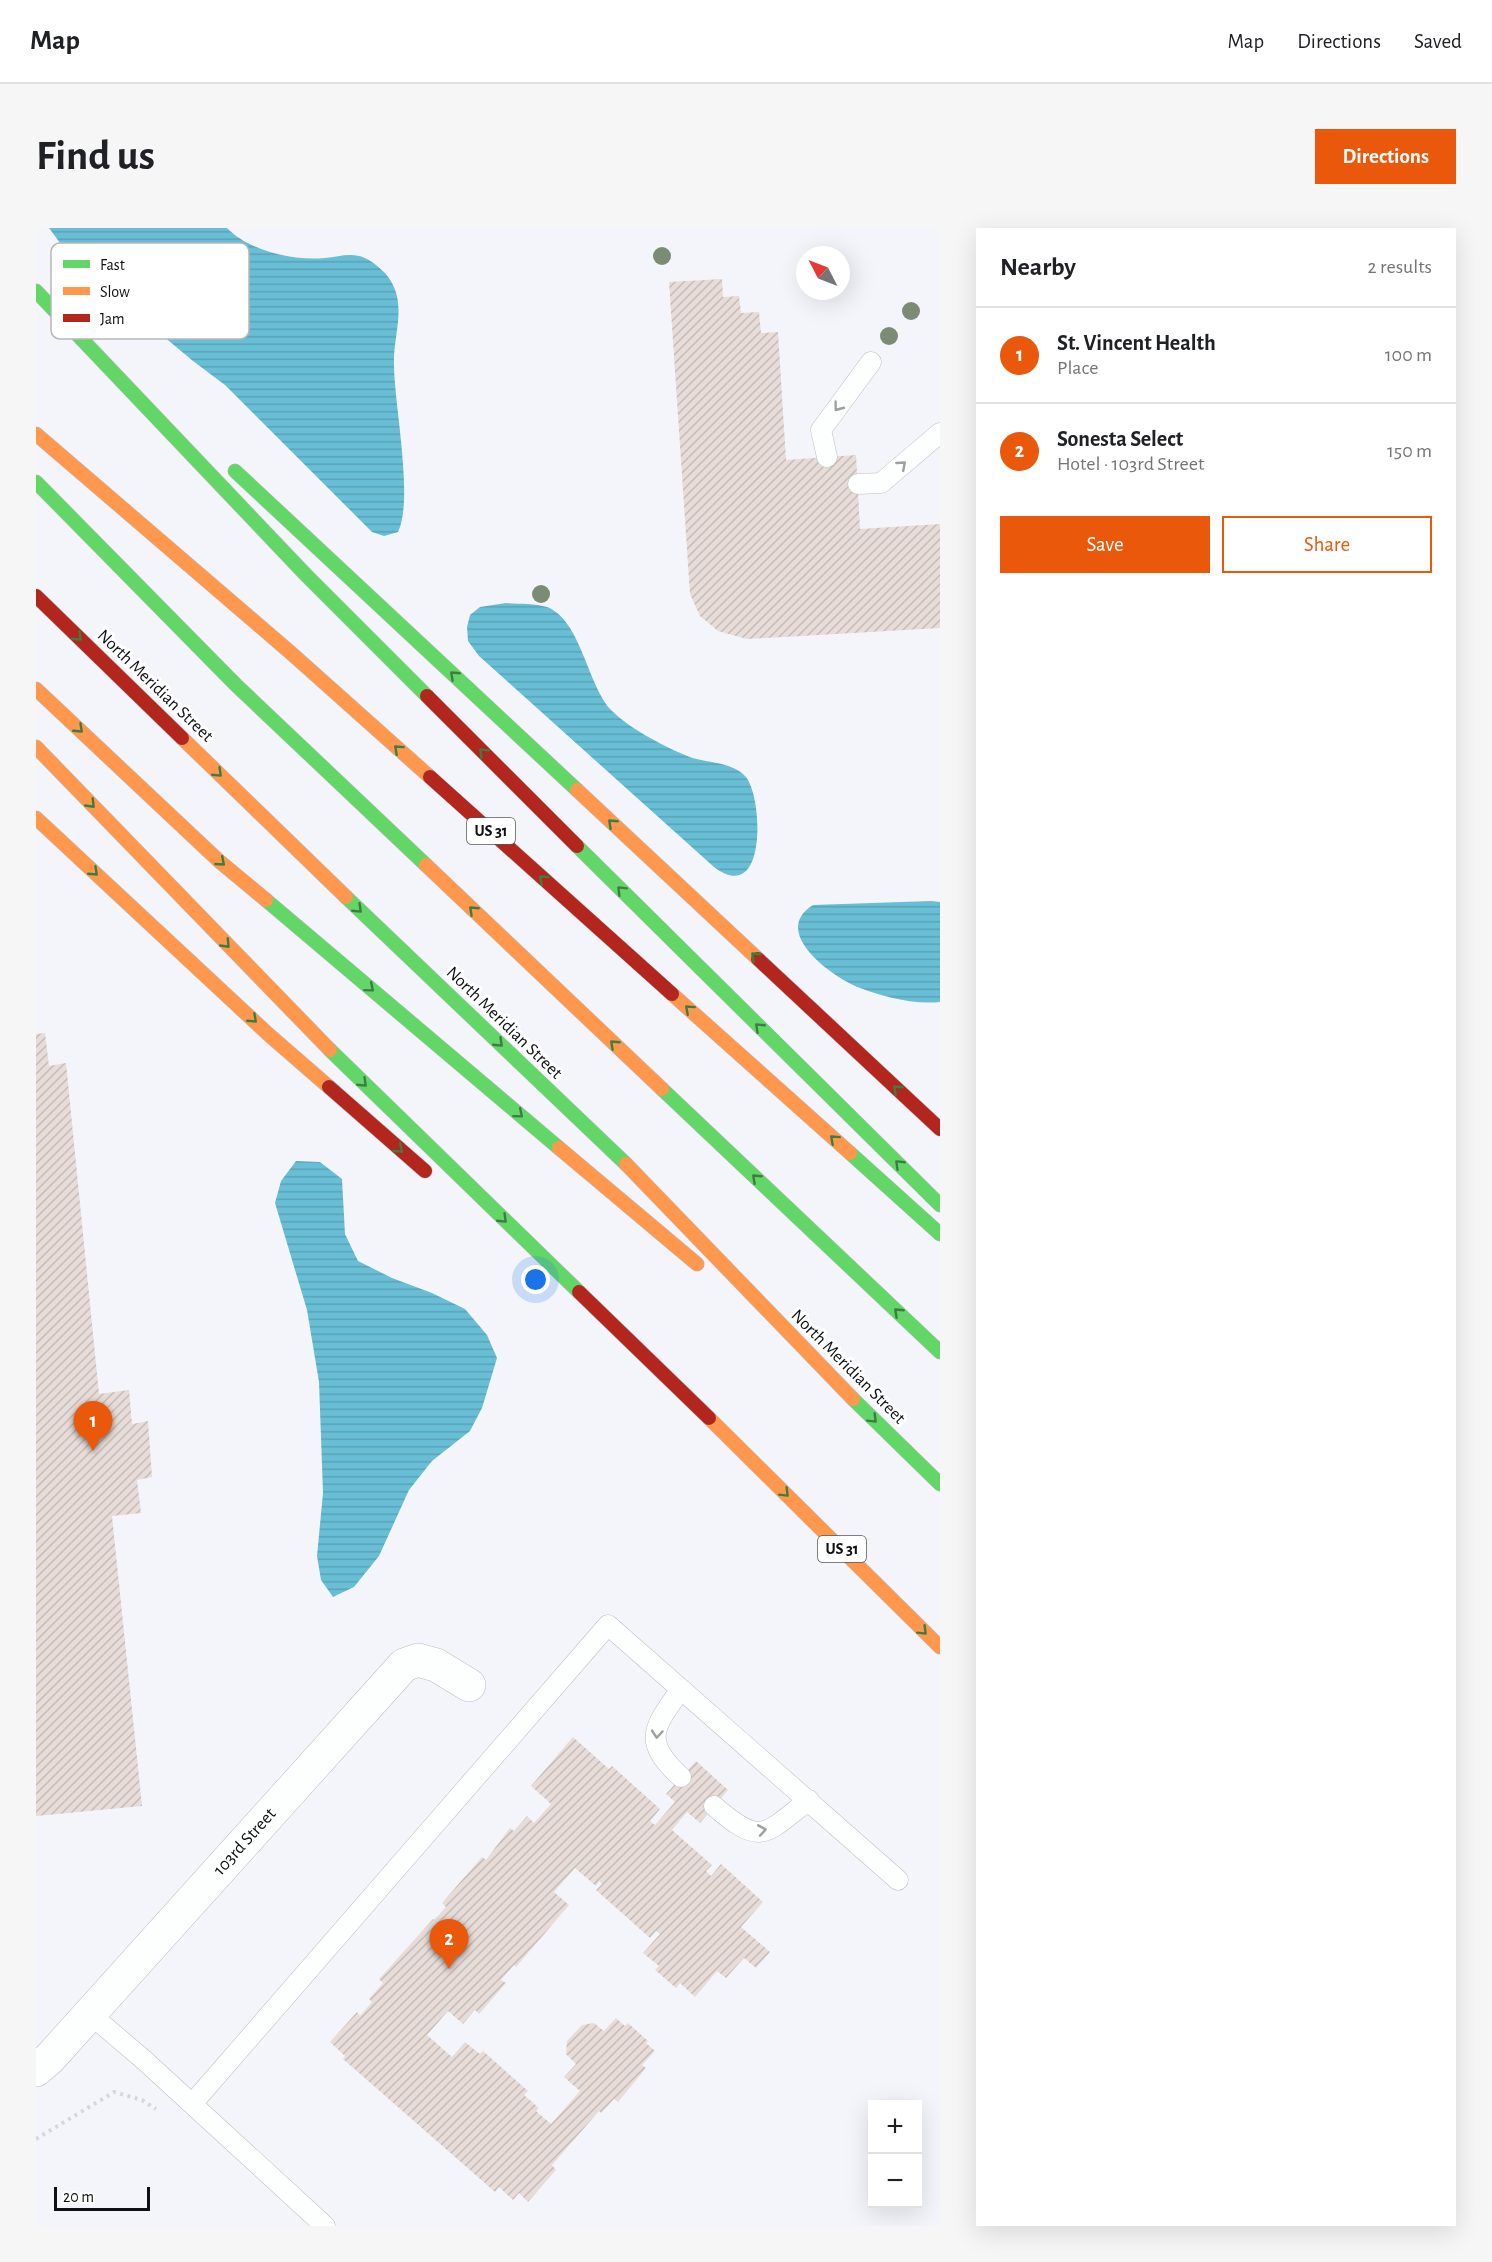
<!DOCTYPE html>
<meta charset="utf-8">
<style>
:root{--surface:#fff;--page:#f6f6f6;--text:#202124;--muted:#757577;--line:#e0e0e0;--accent:#ea580c}
body{margin:0;font-family:"Alegreya Sans",sans-serif;background:var(--page);color:var(--text)}
.controls{position:absolute;right:18px;bottom:18px;display:grid;overflow:hidden;border-radius:0px;box-shadow:0 6px 24px #0002}
.controls button{width:54px;height:54px;display:grid;place-items:center;padding:0;border:0;border-bottom:2px solid var(--line);background:var(--surface);color:var(--text);font:30px sans-serif}
.compass{position:absolute;left:760px;top:18px;width:54px;height:54px;border-radius:50%;background:var(--surface);box-shadow:0 6px 24px #0002;rotate:312deg}
.scale{position:absolute;left:18px;bottom:15px;width:96px;box-sizing:border-box;padding-left:6px;border:3px solid #0f1013;border-top:0;font-size:16px;line-height:21px;white-space:nowrap;color:#0f1013;-webkit-text-stroke:4px #fff;paint-order:stroke}
.you{position:absolute;left:500px;top:1052px;width:21px;height:21px;margin:-15px;border:4px solid #fff;border-radius:50%;background:#1a73e8;box-shadow:0 0 0 9px #1a73e833}
.badge{display:grid;place-items:center;width:39px;height:39px;border-radius:50%;background:var(--accent);color:#fff;font-size:20px;font-weight:700}
.pin{position:absolute;translate:-50% -50px;filter:drop-shadow(0 2px 3px #0008)}
.pin::after{content:'';position:absolute;top:32px;width:21px;height:18px;background:inherit;clip-path:polygon(0 0,100% 0,50% 100%)}
.list{margin:0;padding:0;list-style:none}
h2{display:flex;justify-content:space-between;align-items:center;height:78px;margin:0;padding:0 24px;font-size:26px}
h2 small{font-size:20px;font-weight:400;color:var(--muted)}
.list li{display:grid;grid-template-columns:39px 1fr auto;gap:18px;align-items:center;box-sizing:border-box;height:96px;padding:0 24px;border-top:2px solid var(--line)}
.list b{display:block;font-size:22px;white-space:nowrap}
.list p{margin:0;font-size:20px;white-space:nowrap;color:var(--muted)}
.list em{font-size:20px;font-style:normal;color:var(--muted)}
.actions{display:flex;gap:12px;padding:18px 24px}
.actions a{flex:1;padding:14px 0;border:2px solid var(--accent);border-radius:0px;text-align:center;font-size:21px;color:var(--accent)}
.actions .main{background:var(--accent);color:#fff}
.map{position:relative;flex:none;width:904px;height:1998px;overflow:hidden;border-radius:0px}
header{display:flex;align-items:center;gap:36px;box-sizing:border-box;height:84px;padding:0 30px;background:var(--surface);border-bottom:2px solid var(--line)}
header strong{font-size:28px}
nav{display:flex;gap:33px;margin-inline-start:auto;font-size:21px}
.intro{display:flex;align-items:center;justify-content:space-between;box-sizing:border-box;height:144px;padding:0 36px}
h1{margin:0;font-size:42px}
.button{padding:15px 27px;border-radius:0px;background:var(--accent);color:#fff;font-size:21px;font-weight:700}
main{display:flex;gap:36px;padding:0 36px}
aside{flex:1;background:var(--surface);border-radius:0px;box-shadow:0 6px 24px #0002}
.map>svg:first-child{display:block}
</style>
<header>
<strong>Map</strong>
<nav><a>Map</a><a>Directions</a><a>Saved</a></nav>
</header>
<div class="intro"><h1>Find us</h1><a class="button">Directions</a></div>
<main>
<div class="map">
<svg width="904" height="1998" viewBox="0 0 904 1998">
<defs>
<pattern id="water-rules" width="6" height="5" patternUnits="userSpaceOnUse" patternTransform="scale(1.5)"><rect width="6" height="5" fill="#68bed5"/><path d="M0 2.5h6" fill="none" stroke="#59a2b6"/></pattern>
<pattern id="building-hatch" width="6" height="6" patternUnits="userSpaceOnUse" patternTransform="scale(1.5)"><rect width="6" height="6" fill="#e7dcd7"/><path d="M-1 1l2-2M0 6l6-6M5 7l2-2" fill="none" stroke="#c5bcb8"/></pattern>
</defs>
<rect width="100%" height="100%" fill="#f4f5fb"/>
<!-- water -->
<path fill="url(#water-rules)" d="M13 0H191C213 23 258 33 289 30 303 29 315 24 329 30 339 35 351 45 356 55 370 81 357 109 358 136 358 176 378 271 362 304L348 308 336 304 189 157 157 133 61 53 27 19Z
M470 375C483 376 499 375 511 379 545 392 551 456 575 482 593 500 625 517 649 527 667 536 694 532 709 548 727 566 732 680 678 639L443 428 432 413 431 399 434 387 444 379Z
M895 673 904 674V774C876 777 844 768 819 758 792 746 735 703 777 677Z
M260 933 284 934 306 951 309 1006 322 1033 356 1050 396 1065 429 1081 451 1107 461 1130 446 1180 434 1203 396 1233 373 1262 343 1328 318 1359 297 1369 285 1352 281 1328 287 1265 283 1154 271 1082 239 975 245 953Z"/>
<!-- building -->
<path fill="url(#building-hatch)" d="M686 51 687 69 703 68 705 85 723 84 725 105 742 104 750 232 820 227 824 301 904 296V400L711 411 682 403 664 388 654 366 633 54Z
M9 805 13 838 30 835 63 1166 93 1162 96 1196 112 1193 116 1249 101 1252 105 1285 76 1288 106 1578 0 1588V806Z
M537 1509 573 1541 576 1538 624 1581 614 1593 619 1597 639 1574 630 1566 660 1533 692 1562 664 1595 651 1584 636 1602 676 1637 670 1643 675 1648 685 1636 727 1674 705 1699 734 1724 720 1740 708 1730 690 1750 681 1743 659 1769 644 1755 640 1760 619 1742 623 1738 607 1725 624 1706 620 1703 614 1710 560 1662 566 1656 563 1653 560 1658 539 1640 518 1664 533 1677 480 1739 478 1737 465 1752 470 1755 443 1786 439 1782 427 1796 412 1783 391 1807 416 1829 429 1814 444 1826 447 1823 492 1863 488 1867 503 1880 500 1883 515 1896 544 1863 528 1849 540 1836 530 1826 531 1813 546 1797 558 1795 568 1803 580 1790 589 1798 592 1795 612 1813 610 1815 619 1823 606 1837 610 1840 582 1874 578 1871 565 1885 563 1883 516 1937 520 1942 492 1974 483 1965 477 1972 463 1959 459 1964 307 1831 309 1828 294 1814 321 1784 324 1788 336 1774 333 1771 347 1755 343 1751 397 1691 398 1692 410 1679 406 1675 446 1629 450 1632 474 1600 478 1603 491 1588 498 1595 515 1576 495 1558Z"/>
<g fill="none" stroke-linecap="round" stroke-linejoin="round">
<defs>
<path id="lane" d="M791 229 785 202 835 134
M822 256 845 255 904 205
M645 1461C618 1499 605 1513 645 1549
M678 1578C725 1619 728 1607 773 1572
M54 1786 108 1832 289 1998
M156 1876 572 1397 862 1652"/>
<path id="street" d="M0 1842 13 1831 368 1437 382 1432 400 1437 433 1457"/>
<path id="fast" d="M0 63 270 347 391 468
M199 243 541 562
M0 254 200 457 390 637
M541 618 904 977
M310 669 590 936
M230 672 523 920
M294 822 543 1064
M626 861 904 1124
M814 925 904 1006
M817 1171 904 1256"/>
<path id="slow" d="M0 206 255 425 394 549
M0 461 183 633 230 672
M146 510 310 669
M0 519 294 822
M541 562 722 731
M0 590 232 806 293 859
M390 637 626 861
M636 766 814 925
M523 920 661 1036
M590 936 817 1171
M673 1190 904 1419"/>
<path id="jam" d="M0 368 146 510
M391 468 541 618
M394 549 636 766
M722 731 904 901
M293 859 389 943
M543 1064 673 1190"/>
</defs>
<!-- lane casing -->
<use href="#lane" stroke="#bcbdc1" stroke-width="21"/>
<!-- street casing -->
<use href="#street" stroke="#bcbdc1" stroke-width="34"/>
<!-- fast casing -->
<use href="#fast" stroke="#bcbdc1" stroke-width="15"/>
<!-- slow casing -->
<use href="#slow" stroke="#bcbdc1" stroke-width="15"/>
<!-- jam casing -->
<use href="#jam" stroke="#bcbdc1" stroke-width="15"/>
<!-- path -->
<path stroke="#d6d7d9" stroke-width="4" stroke-dasharray="3 4.5" stroke-linecap="butt" d="M0 1911 78 1864 106 1872 120 1881"/>
<!-- lane -->
<use href="#lane" stroke="#fdfefe" stroke-width="20"/>
<!-- street -->
<use href="#street" stroke="#fdfefe" stroke-width="33"/>
<!-- fast -->
<use href="#fast" stroke="#63d668" stroke-width="14"/>
<!-- slow -->
<use href="#slow" stroke="#ff974d" stroke-width="14"/>
<!-- jam -->
<use href="#jam" stroke="#b3261e" stroke-width="14"/>
</g>
<!-- trees -->
<g fill="#7a8c74">
<circle cx="626" cy="28" r="9"/>
<circle cx="875" cy="83" r="9"/>
<circle cx="853" cy="108" r="9"/>
<circle cx="505" cy="366" r="9"/>
</g>
<!-- one-way arrows -->
<defs><path id="oneway-chevron" d="M-2-3.5L2.5 0L-2 3.5" fill="none" stroke-width="1.6" stroke-linecap="round" stroke-linejoin="round" transform="scale(1.5)"/></defs>
<g stroke="#9e9fa0">
<use href="#oneway-chevron" transform="translate(802 179) rotate(127)"/>
<use href="#oneway-chevron" transform="translate(866 237) rotate(-41)"/>
<use href="#oneway-chevron" transform="translate(621 1506) rotate(95)"/>
<use href="#oneway-chevron" transform="translate(726 1602) rotate(-10)"/>
</g>
<g stroke="#3d7d42">
<use href="#oneway-chevron" transform="translate(42 409) rotate(44)"/>
<use href="#oneway-chevron" transform="translate(418 447) rotate(-137)"/>
<use href="#oneway-chevron" transform="translate(43 501) rotate(43)"/>
<use href="#oneway-chevron" transform="translate(362 521) rotate(-138)"/>
<use href="#oneway-chevron" transform="translate(447 524) rotate(-135)"/>
<use href="#oneway-chevron" transform="translate(182 545) rotate(44)"/>
<use href="#oneway-chevron" transform="translate(55 576) rotate(46)"/>
<use href="#oneway-chevron" transform="translate(576 595) rotate(-137)"/>
<use href="#oneway-chevron" transform="translate(185 634) rotate(41)"/>
<use href="#oneway-chevron" transform="translate(58 644) rotate(43)"/>
<use href="#oneway-chevron" transform="translate(507 651) rotate(-138)"/>
<use href="#oneway-chevron" transform="translate(585 662) rotate(-135)"/>
<use href="#oneway-chevron" transform="translate(322 681) rotate(44)"/>
<use href="#oneway-chevron" transform="translate(437 682) rotate(-137)"/>
<use href="#oneway-chevron" transform="translate(190 716) rotate(46)"/>
<use href="#oneway-chevron" transform="translate(719 728) rotate(-137)"/>
<use href="#oneway-chevron" transform="translate(334 760) rotate(40)"/>
<use href="#oneway-chevron" transform="translate(653 781) rotate(-138)"/>
<use href="#oneway-chevron" transform="translate(217 791) rotate(43)"/>
<use href="#oneway-chevron" transform="translate(723 799) rotate(-136)"/>
<use href="#oneway-chevron" transform="translate(463 815) rotate(44)"/>
<use href="#oneway-chevron" transform="translate(578 816) rotate(-137)"/>
<use href="#oneway-chevron" transform="translate(327 855) rotate(44)"/>
<use href="#oneway-chevron" transform="translate(861 861) rotate(-137)"/>
<use href="#oneway-chevron" transform="translate(483 886) rotate(40)"/>
<use href="#oneway-chevron" transform="translate(798 911) rotate(-138)"/>
<use href="#oneway-chevron" transform="translate(363 921) rotate(41)"/>
<use href="#oneway-chevron" transform="translate(863 936) rotate(-136)"/>
<use href="#oneway-chevron" transform="translate(720 950) rotate(-137)"/>
<use href="#oneway-chevron" transform="translate(467 991) rotate(44)"/>
<use href="#oneway-chevron" transform="translate(862 1084) rotate(-137)"/>
<use href="#oneway-chevron" transform="translate(837 1191) rotate(45)"/>
<use href="#oneway-chevron" transform="translate(749 1265) rotate(45)"/>
<use href="#oneway-chevron" transform="translate(887 1403) rotate(45)"/>
</g>
<g text-anchor="middle" dominant-baseline="central" stroke-width="6" stroke-linejoin="round" paint-order="stroke">
<!-- shield labels -->
<g fill="#fff" stroke="#57585a" stroke-width="1.5">
<rect x="431" y="590" width="48" height="26" rx="4.5"/>
<rect x="782" y="1308" width="48" height="26" rx="4.5"/>
</g>
<g font-size="16" font-weight="bold" fill="#0f1013">
<text x="455" y="603">US 31</text>
<text x="806" y="1321">US 31</text>
</g>
<!-- street labels -->
<g font-size="18" fill="#0f1013" stroke="#fff">
<text transform="translate(119 458) rotate(44)">North Meridian Street</text>
<text transform="translate(468 795) rotate(44)">North Meridian Street</text>
<text transform="translate(812 1139) rotate(45)">North Meridian Street</text>
<text transform="translate(209 1614) rotate(-48)">103rd Street</text>
</g>
</g>
<!-- legend -->
<rect x="15" y="15" width="198" height="96" rx="9" fill="#fff" stroke="#b7b7b8" stroke-width="1.5"/>
<rect x="27" y="32" width="27" height="8" fill="#63d668"/>
<rect x="27" y="59" width="27" height="8" fill="#ff974d"/>
<rect x="27" y="86" width="27" height="8" fill="#b3261e"/>
<g font-size="16" fill="#0f1013">
<text x="64" y="42">Fast</text>
<text x="64" y="69">Slow</text>
<text x="64" y="96">Jam</text>
</g>
</svg>
<div class="controls">
<button>+</button>
<button>−</button>
</div>
<svg class="compass" viewBox="-18 -18 36 36"><path d="M0-13l5 13h-10z" fill="#e53935"/><path d="M0 13l5-13h-10z" fill="#757577"/></svg>
<div class="scale">20 m</div>
<div class="you"></div>
<div class="pin badge" style="left:57px;top:1223px">1</div>
<div class="pin badge" style="left:413px;top:1741px">2</div>
</div>
<aside>
<h2>Nearby<small>2 results</small></h2>
<ul class="list">
<li><span class="badge">1</span><div><b>St. Vincent Health</b><p>Place</p></div><em>100 m</em></li>
<li><span class="badge">2</span><div><b>Sonesta Select</b><p>Hotel · 103rd Street</p></div><em>150 m</em></li>
</ul>
<div class="actions"><a class="main">Save</a><a>Share</a></div>
</aside>
</main>
